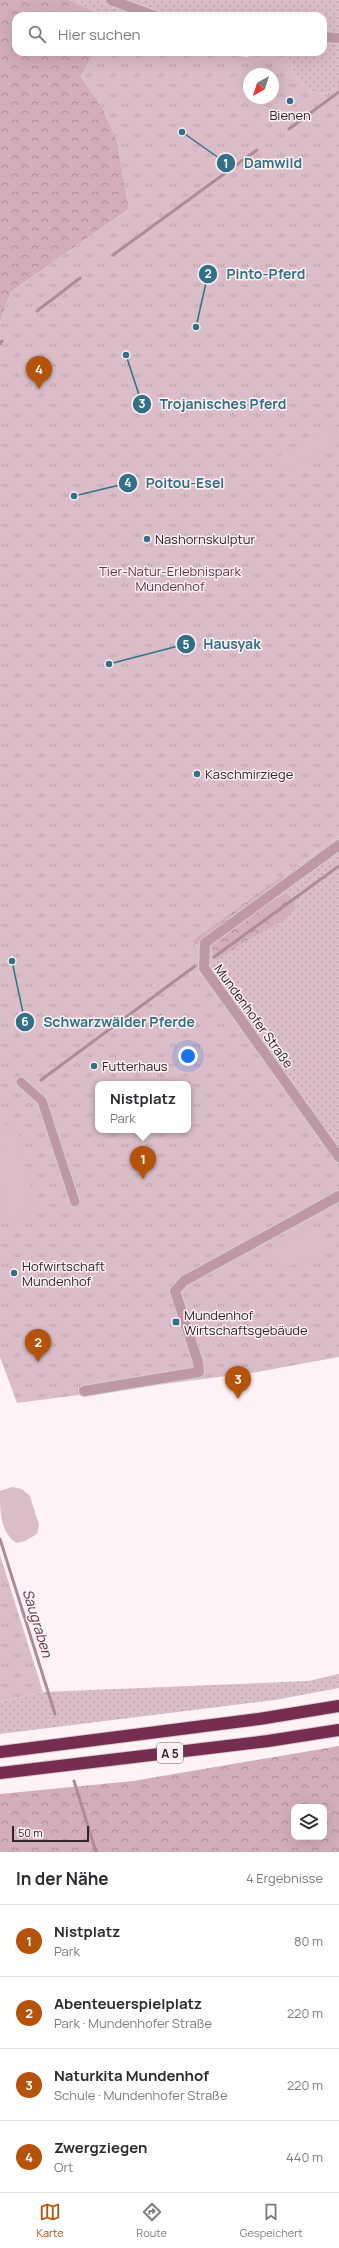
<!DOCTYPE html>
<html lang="de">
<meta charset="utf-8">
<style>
:root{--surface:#fff;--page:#f2f2f3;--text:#2b2b33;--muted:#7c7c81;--line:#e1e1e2;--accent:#b45309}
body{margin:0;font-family:Manrope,sans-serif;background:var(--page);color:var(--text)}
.controls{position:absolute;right:12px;bottom:12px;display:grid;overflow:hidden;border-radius:8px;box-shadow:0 4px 16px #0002}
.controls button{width:36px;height:36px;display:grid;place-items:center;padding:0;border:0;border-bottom:1px solid var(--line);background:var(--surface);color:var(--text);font:20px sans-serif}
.compass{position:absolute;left:243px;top:68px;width:36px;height:36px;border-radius:50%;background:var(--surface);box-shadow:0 4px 16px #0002;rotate:219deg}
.scale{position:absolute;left:12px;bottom:10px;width:77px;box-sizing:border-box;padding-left:4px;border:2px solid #2f2428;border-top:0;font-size:11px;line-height:14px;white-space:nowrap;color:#2f2428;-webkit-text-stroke:3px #fef2f6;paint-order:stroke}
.you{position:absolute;left:188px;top:1056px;width:14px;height:14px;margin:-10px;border:3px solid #fff;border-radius:50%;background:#1a73e8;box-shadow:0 0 0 6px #1a73e833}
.badge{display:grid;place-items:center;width:26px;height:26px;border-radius:50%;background:var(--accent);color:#fff;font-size:13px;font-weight:700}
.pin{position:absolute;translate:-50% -33px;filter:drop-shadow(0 1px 2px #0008)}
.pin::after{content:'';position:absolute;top:21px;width:14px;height:12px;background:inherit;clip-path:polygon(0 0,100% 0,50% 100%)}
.popup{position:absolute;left:95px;top:1081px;width:96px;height:52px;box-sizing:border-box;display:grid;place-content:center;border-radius:8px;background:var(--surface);filter:drop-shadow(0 1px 3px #0005);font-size:13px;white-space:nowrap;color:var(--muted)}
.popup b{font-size:15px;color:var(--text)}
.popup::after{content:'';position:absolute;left:50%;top:100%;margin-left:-8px;border:8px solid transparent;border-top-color:var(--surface)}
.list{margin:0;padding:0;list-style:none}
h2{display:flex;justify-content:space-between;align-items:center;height:52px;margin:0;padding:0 16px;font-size:17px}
h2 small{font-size:13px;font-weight:400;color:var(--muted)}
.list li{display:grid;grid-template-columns:26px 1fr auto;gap:12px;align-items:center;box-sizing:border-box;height:72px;padding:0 16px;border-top:1px solid var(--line)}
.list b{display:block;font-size:15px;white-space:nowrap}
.list p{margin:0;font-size:13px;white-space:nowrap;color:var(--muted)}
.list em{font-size:13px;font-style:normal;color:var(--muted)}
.icon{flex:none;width:22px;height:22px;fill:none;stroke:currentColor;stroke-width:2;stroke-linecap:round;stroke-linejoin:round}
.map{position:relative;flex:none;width:339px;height:1852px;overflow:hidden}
.search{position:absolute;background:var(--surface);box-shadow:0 4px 16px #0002;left:12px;right:12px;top:12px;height:44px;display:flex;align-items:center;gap:10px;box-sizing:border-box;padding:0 14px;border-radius:12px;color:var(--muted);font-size:15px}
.sheet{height:340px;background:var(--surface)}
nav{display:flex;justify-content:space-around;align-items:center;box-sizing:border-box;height:56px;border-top:1px solid var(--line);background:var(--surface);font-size:11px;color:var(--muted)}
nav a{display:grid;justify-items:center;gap:2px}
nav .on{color:var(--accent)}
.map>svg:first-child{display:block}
</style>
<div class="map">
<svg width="339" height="1852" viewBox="0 0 339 1852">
<defs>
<pattern id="grass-dots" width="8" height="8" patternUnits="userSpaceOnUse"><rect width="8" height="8" fill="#dabdc8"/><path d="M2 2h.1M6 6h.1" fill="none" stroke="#bba2ac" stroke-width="1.8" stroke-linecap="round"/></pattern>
<pattern id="forest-crowns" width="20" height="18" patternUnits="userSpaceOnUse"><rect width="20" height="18" fill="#d3adbc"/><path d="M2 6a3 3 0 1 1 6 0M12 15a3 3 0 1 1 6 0" fill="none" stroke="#ac8d99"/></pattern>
<pattern id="park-tufts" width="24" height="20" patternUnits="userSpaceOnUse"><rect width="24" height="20" fill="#dabdc8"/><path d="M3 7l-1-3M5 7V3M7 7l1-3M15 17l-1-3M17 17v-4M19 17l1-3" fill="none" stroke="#bba2ac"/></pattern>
</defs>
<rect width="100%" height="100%" fill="#fef2f6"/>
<!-- grass -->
<path fill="url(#grass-dots)" d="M69 0H339V84C336 86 330 92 326 93 305 99 290 68 286 52H323V16H104Z
M339 836V1148L192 941Z
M339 1674V1688L275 1700 0 1734V1702L43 1692 308 1681Z"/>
<!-- forest -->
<path fill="url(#forest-crowns)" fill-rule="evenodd" d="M0 0H69L104 16H16V52H94L81 77 102 107 117 140 129 209 11 292 0 322Z
M280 873 284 878 265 894 269 901 287 893 296 907 286 919 248 940 217 960 210 944H187Z
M339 1746V1852H0V1794L133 1781ZM294 1807H324V1837H294Z"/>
<!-- park -->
<path fill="url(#park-tufts)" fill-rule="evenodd" d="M94 52H208L248 57 249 52H286C290 68 305 99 326 93 330 92 336 86 339 84V836L192 941 339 1148V1357L257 1372 17 1403 0 1357V322L11 292 129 209 117 140 102 107 81 77ZM249 74H273V98H249ZM98 1084H188V1130H98Z
M0 1555 43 1692 0 1702Z"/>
<!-- garden -->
<path fill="#dabdc8" d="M331 426 338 441 285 472 275 458Z
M1 1124C10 1125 16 1129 19 1137L33 1203 27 1214 8 1221 0 1199V1193L3 1192 0 1185Z
M310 1229H317L321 1233 325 1251 321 1256 281 1269 275 1267 269 1252 275 1246Z
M12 1487 22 1489 30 1496 39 1525 37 1534 25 1541 16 1543C0 1531 0 1511 0 1491Z"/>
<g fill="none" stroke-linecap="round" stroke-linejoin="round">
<!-- stream -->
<path stroke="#af8b98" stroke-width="3" d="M289 129 339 92
M113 255 257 150
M37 311 80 278
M0 344 2 341
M214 957 339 866
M41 1080 195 966
M0 1539 55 1714
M74 1781 96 1852"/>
<defs>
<path id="pedestrian" d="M21 1082 42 1101 75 1202"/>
<path id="minor" d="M111 0 155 16
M323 37 339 38
M339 845 205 943 204 968 339 1157
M84 1391 199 1372 198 1362 175 1291 184 1281 339 1196"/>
<path id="motorway" d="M0 1752 259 1719 339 1706
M0 1773 268 1741 339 1730"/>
</defs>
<!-- pedestrian casing -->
<use href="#pedestrian" stroke="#d9cdd1" stroke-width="11"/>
<!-- minor casing -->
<use href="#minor" stroke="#d9cdd1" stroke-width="12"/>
<!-- motorway casing -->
<use href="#motorway" stroke="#d9cdd1" stroke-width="14"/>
<!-- pedestrian -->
<use href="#pedestrian" stroke="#be98a7" stroke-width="9"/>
<!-- minor -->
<use href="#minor" stroke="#be98a7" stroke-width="10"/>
<!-- motorway -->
<use href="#motorway" stroke="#752e4f" stroke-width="12"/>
</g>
<!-- markers -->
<g fill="#327086" stroke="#fef2f6" stroke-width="1.5">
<circle cx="290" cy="101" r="4"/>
<circle cx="147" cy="539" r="4"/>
<circle cx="197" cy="774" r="4"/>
<circle cx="94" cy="1066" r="4"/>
<circle cx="14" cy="1273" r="4"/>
<rect x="172" y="1318" width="8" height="8" rx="2"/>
</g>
<g text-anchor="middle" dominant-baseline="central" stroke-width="3" stroke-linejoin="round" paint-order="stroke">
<!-- shield labels -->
<rect fill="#fef2f6" stroke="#6d6266" stroke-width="1" x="157" y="1743" width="26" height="20" rx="3"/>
<g font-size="12" font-weight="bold" fill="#2f2428">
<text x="170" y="1753">A 5</text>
</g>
<!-- poi labels -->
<g font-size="13" fill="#2f2428" stroke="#fef2f6" text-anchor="start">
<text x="290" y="115" text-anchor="middle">Bienen</text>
<text x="155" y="539">Nashornskulptur</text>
<text x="205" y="774">Kaschmirziege</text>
<text x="102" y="1066">Futterhaus</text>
<text x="22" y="1266">Hofwirtschaft<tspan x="22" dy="15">Mundenhof</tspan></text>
<text x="184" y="1315">Mundenhof<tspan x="184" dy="15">Wirtschaftsgebäude</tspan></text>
</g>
<!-- park labels -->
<g font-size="13" fill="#653248" stroke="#fef2f6">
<text x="170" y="571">Tier-Natur-Erlebnispark<tspan x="170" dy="15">Mundenhof</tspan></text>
</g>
<!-- street labels -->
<g font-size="13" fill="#2f2428" stroke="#fef2f6">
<text transform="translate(254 1016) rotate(54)">Mundenhofer Straße</text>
</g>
<!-- water labels -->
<g font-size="14" font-style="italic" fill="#66344a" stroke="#fef2f6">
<text transform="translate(38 1623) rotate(73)">Saugraben</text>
</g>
</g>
<!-- callouts -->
<path fill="none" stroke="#327086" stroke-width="1.5" d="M182 132L226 163M196 327L208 274M126 355L142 404M74 496L128 483M109 664L186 644M12 961L25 1022"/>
<g fill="#327086" stroke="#fef2f6" stroke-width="1.5">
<circle cx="182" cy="132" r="4"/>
<circle cx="196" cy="327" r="4"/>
<circle cx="126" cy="355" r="4"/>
<circle cx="74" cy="496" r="4"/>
<circle cx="109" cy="664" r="4"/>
<circle cx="12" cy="961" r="4"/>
<circle cx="226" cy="163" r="10"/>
<circle cx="208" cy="274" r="10"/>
<circle cx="142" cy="404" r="10"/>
<circle cx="128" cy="483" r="10"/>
<circle cx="186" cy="644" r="10"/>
<circle cx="25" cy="1022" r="10"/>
</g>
<g font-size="12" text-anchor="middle" font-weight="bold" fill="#fff">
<text x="226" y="168">1</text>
<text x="208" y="278">2</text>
<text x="142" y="408">3</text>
<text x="128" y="487">4</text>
<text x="186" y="649">5</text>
<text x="25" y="1026">6</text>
</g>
<g font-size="14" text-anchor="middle" font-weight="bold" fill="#327086" stroke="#fef2f6" stroke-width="3" stroke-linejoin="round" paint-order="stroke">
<text x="273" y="168">Damwild</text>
<text x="266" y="279">Pinto-Pferd</text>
<text x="223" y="409">Trojanisches Pferd</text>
<text x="185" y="488">Poitou-Esel</text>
<text x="232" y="649">Hausyak</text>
<text x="119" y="1027">Schwarzwälder Pferde</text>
</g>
</svg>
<div class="controls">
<button><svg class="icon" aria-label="layers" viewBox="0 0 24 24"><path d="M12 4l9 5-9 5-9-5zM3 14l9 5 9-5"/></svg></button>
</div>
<svg class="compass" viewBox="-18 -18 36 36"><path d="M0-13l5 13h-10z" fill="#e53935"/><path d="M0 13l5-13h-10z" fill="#7c7c81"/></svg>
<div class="scale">50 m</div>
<div class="you"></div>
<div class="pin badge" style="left:143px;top:1179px">1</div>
<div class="popup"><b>Nistplatz</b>Park</div>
<div class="pin badge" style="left:38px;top:1362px">2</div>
<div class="pin badge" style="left:238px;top:1399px">3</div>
<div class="pin badge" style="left:39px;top:389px">4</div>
<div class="search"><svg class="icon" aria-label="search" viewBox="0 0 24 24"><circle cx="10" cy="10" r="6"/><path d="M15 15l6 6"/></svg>Hier suchen</div>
</div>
<section class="sheet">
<h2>In der Nähe<small>4 Ergebnisse</small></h2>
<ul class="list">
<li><span class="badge">1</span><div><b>Nistplatz</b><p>Park</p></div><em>80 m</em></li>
<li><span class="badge">2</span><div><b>Abenteuerspielplatz</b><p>Park · Mundenhofer Straße</p></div><em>220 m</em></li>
<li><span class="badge">3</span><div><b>Naturkita Mundenhof</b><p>Schule · Mundenhofer Straße</p></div><em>220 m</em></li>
<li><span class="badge">4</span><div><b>Zwergziegen</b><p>Ort</p></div><em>440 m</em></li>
</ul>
</section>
<nav>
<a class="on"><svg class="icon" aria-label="map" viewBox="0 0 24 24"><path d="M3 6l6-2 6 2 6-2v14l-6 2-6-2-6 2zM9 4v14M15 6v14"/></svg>Karte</a>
<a><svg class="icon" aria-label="directions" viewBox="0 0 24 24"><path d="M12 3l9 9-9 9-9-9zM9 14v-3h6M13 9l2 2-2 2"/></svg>Route</a>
<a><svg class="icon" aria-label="saved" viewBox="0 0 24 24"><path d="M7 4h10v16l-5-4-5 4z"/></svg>Gespeichert</a>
</nav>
